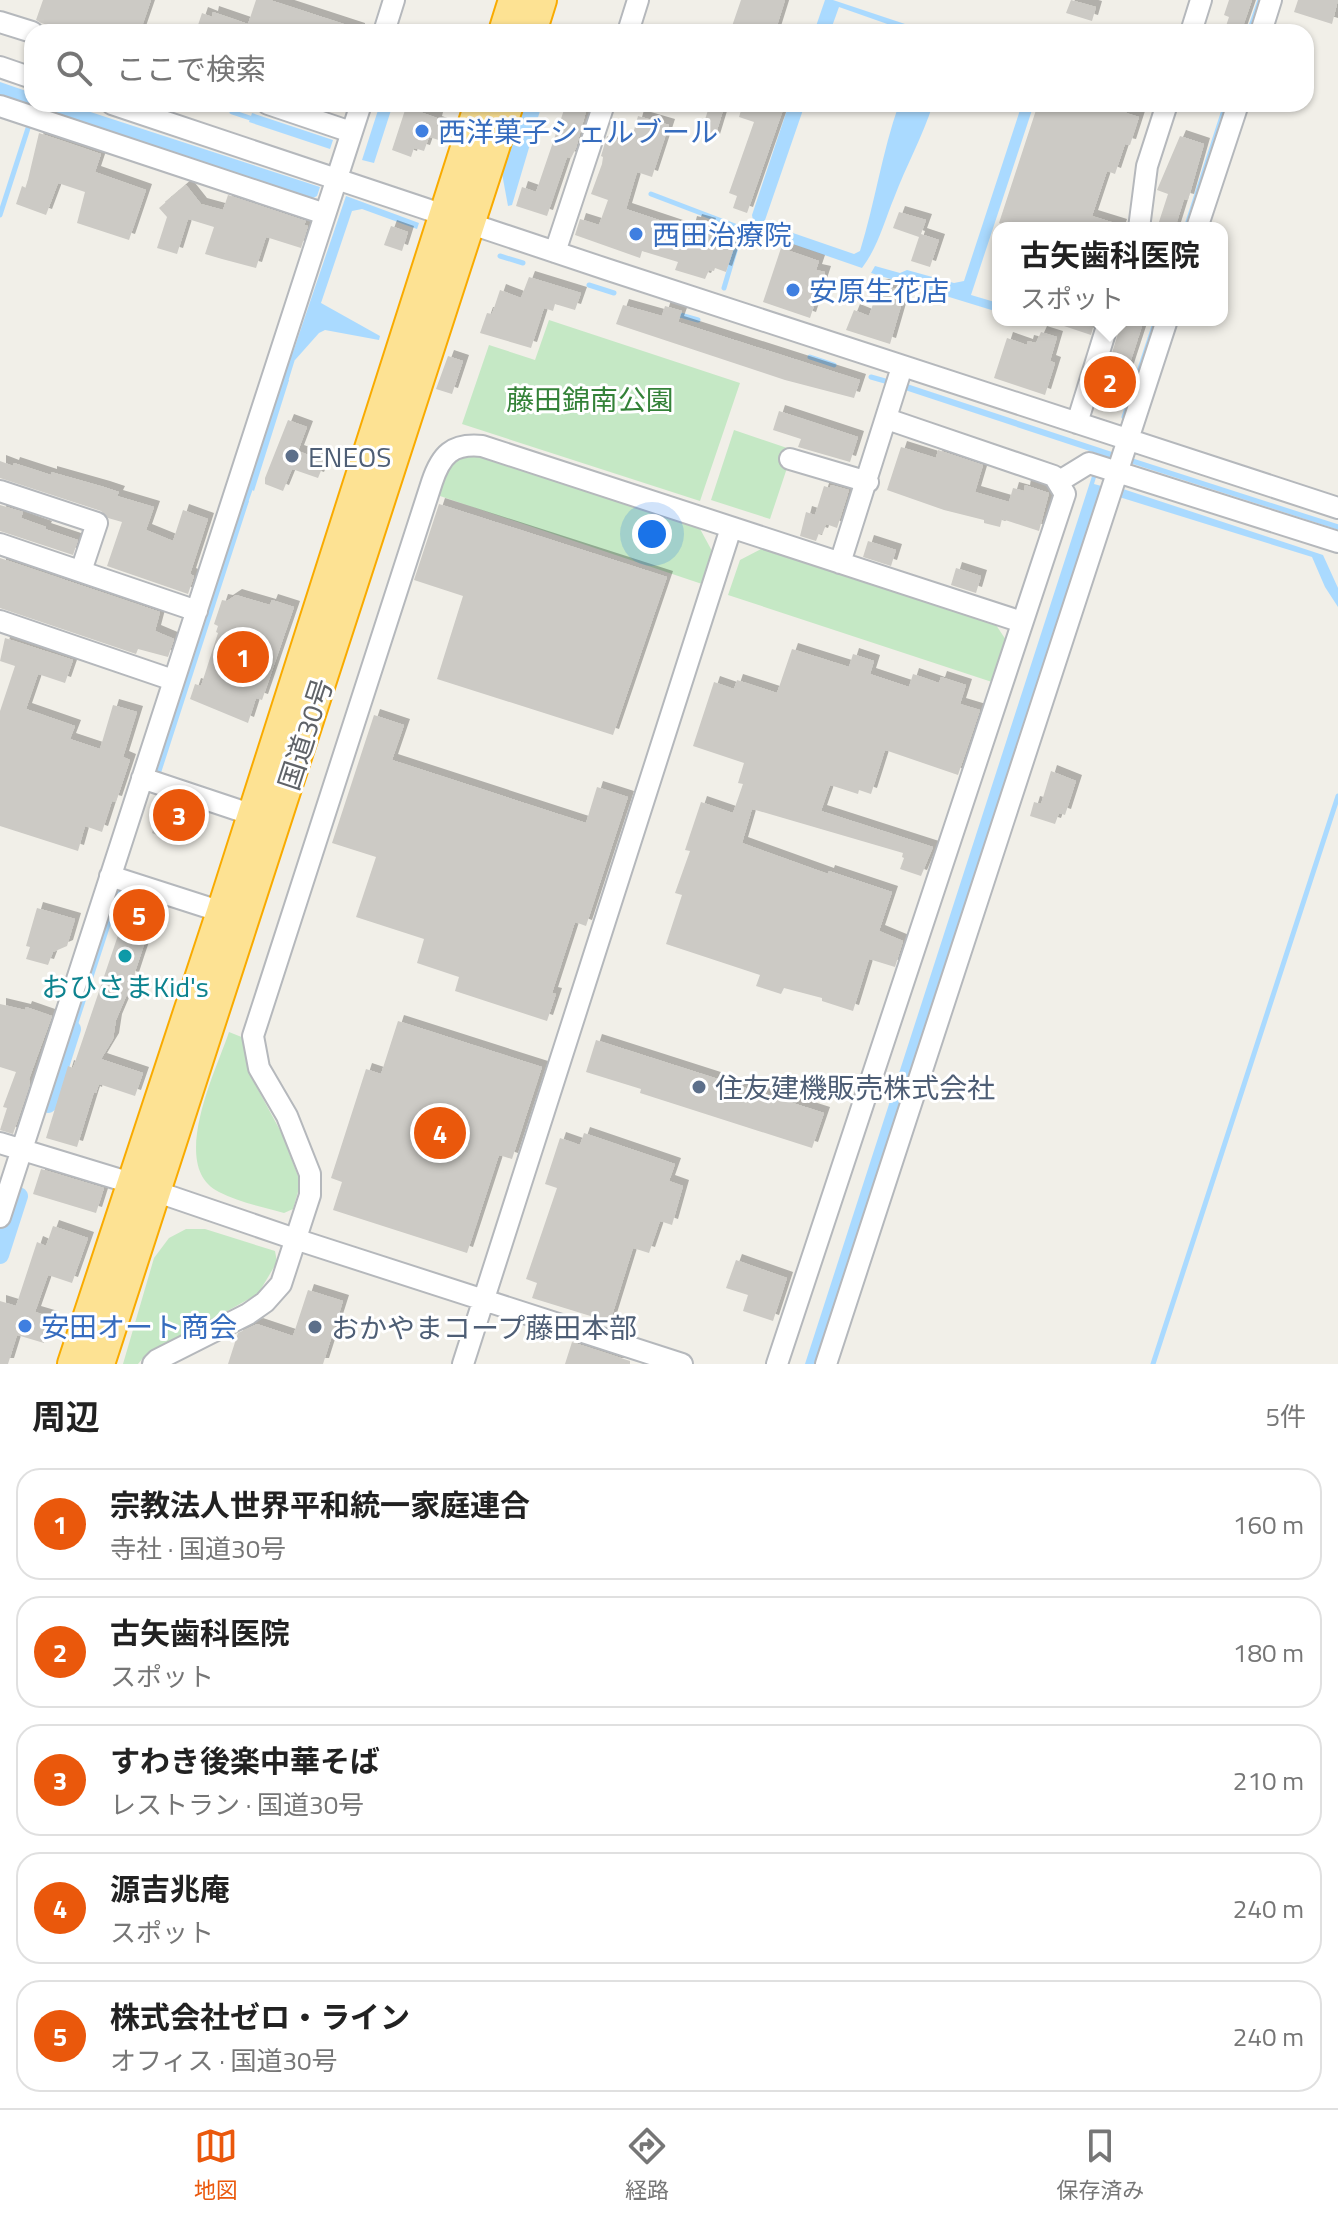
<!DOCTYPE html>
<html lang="ja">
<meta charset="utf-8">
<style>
:root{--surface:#fff;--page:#f6f6f6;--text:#222;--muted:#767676;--line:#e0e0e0;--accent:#ea580c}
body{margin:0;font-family:"Titillium Web","Noto Sans JP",sans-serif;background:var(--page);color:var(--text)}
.you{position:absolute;left:652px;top:534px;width:28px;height:28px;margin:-20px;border:6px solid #fff;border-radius:50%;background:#1a73e8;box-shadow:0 0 0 12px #1a73e833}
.badge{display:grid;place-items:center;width:52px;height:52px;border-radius:50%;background:var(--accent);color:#fff;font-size:26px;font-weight:700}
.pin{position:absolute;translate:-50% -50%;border:4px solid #fff;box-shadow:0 2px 8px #0006}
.popup{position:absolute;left:992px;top:222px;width:236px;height:104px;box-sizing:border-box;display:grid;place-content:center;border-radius:16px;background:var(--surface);filter:drop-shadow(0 2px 6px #0005);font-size:26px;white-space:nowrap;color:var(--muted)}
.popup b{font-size:30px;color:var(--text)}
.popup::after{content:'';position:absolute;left:50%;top:100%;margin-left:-16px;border:16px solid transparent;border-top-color:var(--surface)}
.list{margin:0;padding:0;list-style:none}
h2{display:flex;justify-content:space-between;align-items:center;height:104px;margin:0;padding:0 32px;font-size:34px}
h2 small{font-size:26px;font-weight:400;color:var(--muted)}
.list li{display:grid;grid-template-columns:52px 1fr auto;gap:24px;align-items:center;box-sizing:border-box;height:112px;margin:0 16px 16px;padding:0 16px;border:2px solid var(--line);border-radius:24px}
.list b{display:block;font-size:30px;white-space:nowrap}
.list p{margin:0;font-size:26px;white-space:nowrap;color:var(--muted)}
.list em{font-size:26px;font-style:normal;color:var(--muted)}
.icon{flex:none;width:44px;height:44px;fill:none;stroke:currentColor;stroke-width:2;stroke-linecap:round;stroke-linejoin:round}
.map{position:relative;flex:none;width:1338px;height:1364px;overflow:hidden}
.search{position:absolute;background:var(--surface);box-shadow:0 2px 6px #0004;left:24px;right:24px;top:24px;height:88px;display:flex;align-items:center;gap:20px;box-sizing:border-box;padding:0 28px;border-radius:24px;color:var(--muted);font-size:30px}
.sheet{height:744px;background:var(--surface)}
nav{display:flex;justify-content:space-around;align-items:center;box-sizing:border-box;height:112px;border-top:2px solid var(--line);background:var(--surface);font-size:22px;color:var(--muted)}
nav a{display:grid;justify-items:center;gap:4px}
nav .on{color:var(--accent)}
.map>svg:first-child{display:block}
</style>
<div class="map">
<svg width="1338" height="1364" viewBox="0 0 1338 1364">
<defs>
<filter id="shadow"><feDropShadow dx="6" dy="-6" stdDeviation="0" flood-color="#0004"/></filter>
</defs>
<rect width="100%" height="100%" fill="#f1efe8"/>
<!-- green -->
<path fill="#c5e8c5" d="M549 320 740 383 700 501 462 424 489 345 535 360Z
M734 430 793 450 770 519 711 500Z
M472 451 699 527 712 551 702 584 434 494 445 462Z
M763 548 994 622 1008 643 995 683 728 595 740 560Z
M229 1032 244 1038 248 1071 282 1134 298 1176V1192L293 1209 284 1213C263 1207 238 1202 219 1192 168 1167 216 1071 229 1032Z
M186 1229H205L275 1251 277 1262 258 1294 143 1358 138 1364H123L154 1258 169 1238Z"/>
<!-- water -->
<path fill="#aadaff" d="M825 0H833L929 32H910L839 7 830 32H814Z
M0 82 32 93V104H66L320 187 317 196 313 198 0 99Z
M380 104H393L374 163 362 160Z
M522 104H542L512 205 508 206 501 168Z
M789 104H805L764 223 854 254 860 251C875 203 882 152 899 104H933C922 138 906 166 894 198 884 222 878 247 862 268L755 231 752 215Z
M1022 104H1034L971 295 998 303V312L871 273 875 266 900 273 907 270 954 283 964 281Z
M252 113 333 140 330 149 249 122Z
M346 196 419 223 417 229 362 209 352 211 321 303 380 336 379 340 325 330 319 333 295 360 291 358Z
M282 378 289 380 254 491 247 487Z
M904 383 1115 453 1114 459 902 389Z
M1093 473 1097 474 1094 484 1105 487 816 1364H805Z
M1123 489 1323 555 1338 588V607L1325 587 1312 557 1116 496 1117 491Z
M245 500 249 501 160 776 153 774 242 502Z
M116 887 122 890 69 1052 62 1050Z"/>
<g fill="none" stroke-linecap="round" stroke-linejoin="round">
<!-- stream -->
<path stroke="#aadaff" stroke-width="5" d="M1249 32 1260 0
M232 112 253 119
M651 194 735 226 738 241 724 288
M0 215 30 122
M1186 228 1226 104
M500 256 523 263
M589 285 614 293
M677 314 698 320
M810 357 834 365
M871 377 892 383
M285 383 294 354
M1124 417 1156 320
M1126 459 1338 527
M245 504 252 484
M1153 1364 1338 796"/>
<!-- canal -->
<path stroke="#aadaff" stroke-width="18" d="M48 1104 72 1029
M0 1255 19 1196"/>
</g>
<!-- building -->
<path fill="#cccac5" filter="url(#shadow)" d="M43 0H151L140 32H71L41 23 36 20Z
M256 0H270L359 29V32H207L197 28 202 13 212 17 213 12 248 24Z
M741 0H785L775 32H730Z
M1071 0 1096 7 1092 21 1066 13Z
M1229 0H1252L1241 32H1224L1229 17 1224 15Z
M1298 0H1338L1332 24 1294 12Z
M566 104H588L576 148 571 158 567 157 547 216 516 206 522 187 536 192Z
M710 104H725L714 140 700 135Z
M743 104H785L747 213 733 208 737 196 729 193 754 122 739 117Z
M1038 104H1129L1126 113 1139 117 1130 145 1125 144 1115 174 1107 171 1092 216 1121 225 1120 228H1004L1005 225 999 223Z
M406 107 437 118 436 122 447 126 442 141 429 137 424 151 414 148 411 157 392 150Z
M638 116 669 125 652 177 637 172 626 209 689 230 691 222 695 223 696 220 710 224 707 231 727 237 725 242 735 245 726 272 715 268 714 271 709 270 705 279 675 270 678 262 642 251 640 258 575 235 580 219 599 225 608 200 591 194 602 164 603 157 601 156 607 136 627 142 628 140 631 141Z
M39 133 101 154 95 172 146 190 129 240 77 223 85 192 58 183 46 215 16 204 22 186 26 188Z
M1180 136 1204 144 1188 200 1184 199 1175 228H1157L1168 194 1157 190Z
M186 185 201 204 223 210 228 195 306 221 304 225 308 226 301 248 266 237 256 268 222 259 205 254 214 227 188 219 177 254 157 248 167 217 159 208Z
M899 212 926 220 921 234 939 240 930 267 911 261 919 237 893 228Z
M391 226 408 232 402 251 384 245Z
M781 248 819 261 816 270 825 272 810 318 763 302Z
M529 277 581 293 575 310 555 304 553 311 544 308 531 348 480 333 487 313 492 314 500 290 521 298Z
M883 285 905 292 890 344 846 330 854 310 869 316 879 286Z
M623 305 662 316 665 306 682 311 678 322 860 380 854 398 785 380 616 324Z
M1055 320H1095L1091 335 1055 323Z
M1130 320H1144L1116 406 1097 401 1121 324 1128 326Z
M1041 332 1057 337 1050 361 1055 363 1045 395 994 378 1007 338 1027 345 1028 341 1036 343Z
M448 356 463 361 452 394 436 389Z
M779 411 858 437 850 462 798 447 801 439 773 430Z
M288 420 307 427 298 451 325 461 318 478 292 469 283 491 265 484V478Z
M901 447 936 458 938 450 983 465 975 492 1009 502 1013 488 1024 491 1025 485 1049 493 1039 531 1002 519 1000 527 984 523V520L944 510 887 490Z
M0 461 13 466 14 463 51 475V472L104 487 119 492 117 496 154 507 146 530 173 541 183 510 208 519 190 574 194 576 188 594 107 566 122 522 108 518 101 511 0 478Z
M831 485 849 490 837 528 826 524 822 534 819 533 816 541 800 536 806 512 815 515 824 486 830 488Z
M439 504 667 577 613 735 437 679 463 596 414 580Z
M0 505 23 512 21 518 46 527 45 529 78 540 73 555 0 531Z
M868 541 896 550 891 566 863 557Z
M0 558 160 612 155 631 174 639 168 657 138 649 136 654 0 608Z
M956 568 981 576 976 593 951 585Z
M236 595 270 605 272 600 294 607 262 700 256 698 248 723 190 699 195 684 201 686 218 633 216 632 218 626 214 624 222 600 227 601Z
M5 638 73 660 65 683 38 674 26 709 75 726 70 739 100 749 113 705 137 712 123 757 130 760 116 802 112 801 102 832 85 826 78 851 0 826V711L15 666 0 661Z
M792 649 849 667 853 654 874 661 870 674 909 687 913 674 939 683 941 677 966 685 960 704 980 710 958 775 885 750 871 794 859 790 858 794 830 785 821 811 933 847 921 876 900 869 904 858 902 857 903 853 752 809 742 843 828 874 829 871 892 892 879 931 903 941 895 967 869 959 853 1011 822 1001V998L784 988 781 994 756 986 760 975 666 944 682 895 675 893 690 851 685 850 701 802 733 813 743 784 738 783 744 763 693 746 714 682 734 689 737 680 777 693Z
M374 715 404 725 392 760 586 823 597 787 628 797 586 926 575 922 552 993 556 994 547 1021 455 991 459 977 417 963 424 939 356 917 376 857 332 843Z
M1051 771 1076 781 1065 815 1059 813 1055 824 1030 816 1034 802 1041 804Z
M160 798 199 811 201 816 172 824 167 839 152 833 158 814 155 812Z
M131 897 157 905 133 978 129 977 128 992 116 1020 113 1039 101 1059 143 1073 135 1096 99 1084 96 1093 94 1092 77 1147 46 1138 68 1066 73 1068Z
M37 908 75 919 67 946 53 952 48 965 26 959 30 947 26 946Z
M0 1004 25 1010 26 1007 52 1016 29 1079 30 1084 13 1134 0 1130 7 1108 3 1107 16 1072 0 1067Z
M398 1021 542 1067 512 1159 499 1155 467 1253 333 1210 342 1182 331 1178 366 1069 381 1074Z
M596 1040 824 1113 812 1148 640 1093 641 1089 586 1072Z
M584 1133 675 1164 669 1181 683 1186 672 1225 660 1221 649 1253 633 1248 610 1322 532 1298 537 1283 526 1279 557 1188 545 1184 560 1138 580 1145Z
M41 1169 104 1188 96 1213 33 1194Z
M53 1226 88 1238 72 1283 48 1275 35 1312 52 1317 44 1343 17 1335 8 1364H0V1301L16 1306 37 1242 46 1246Z
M736 1260 787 1278 773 1321 743 1311 748 1295 726 1288Z
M308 1290 343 1301 323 1364H228L238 1333 257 1324 293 1336Z
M572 1342 630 1361V1364H565Z"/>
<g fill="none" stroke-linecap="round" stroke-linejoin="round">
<defs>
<path id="minor" d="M0 22 32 32
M384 32 394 0
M628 32 638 0
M1191 32 1201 0
M1261 32 1271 0
M0 67 32 78
M112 104 612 271 1338 508
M268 104 351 132
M0 106 325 214
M1139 228 1147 166 1167 104
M1197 228 1238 104
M555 252 604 104
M1077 423 1109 320
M790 459 868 482
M1058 482 1089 463 1338 542
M0 491 97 523 81 571
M0 544 197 611
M840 563 902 367
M0 621 173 680
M142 778 253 815
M110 876 222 912
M0 1143 131 1183 295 1239 682 1364
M0 1217 361 104
M153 1364 157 1360 248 1314 265 1302 281 1284 310 1195V1174L287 1116 259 1068 253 1036 432 482C441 455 452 443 482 446L1022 622
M463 1364 731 528
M777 1364 1065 494 1054 476 887 419
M826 1364 1167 320"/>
<path id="highway" d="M504 32 514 0
M531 32 541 0
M73 1364 222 912 480 104
M99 1364 508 104"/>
</defs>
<!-- minor casing -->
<use href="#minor" stroke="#b5b8bc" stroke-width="24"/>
<!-- highway casing -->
<use href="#highway" stroke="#f9ab00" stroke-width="34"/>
<!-- minor -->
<use href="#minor" stroke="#fff" stroke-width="20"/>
<!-- highway -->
<use href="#highway" stroke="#fde293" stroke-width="30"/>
</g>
<!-- markers -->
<g fill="#3f7fe0" stroke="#fff" stroke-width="3">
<circle cx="422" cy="131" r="8"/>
<circle cx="636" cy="234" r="8"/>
<circle cx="793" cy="290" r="8"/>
<circle cx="25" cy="1326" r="8"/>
</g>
<g fill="#5c6f8a" stroke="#fff" stroke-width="3">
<circle cx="292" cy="456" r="8"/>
<circle cx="699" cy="1087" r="8"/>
<circle cx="315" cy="1327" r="8"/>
</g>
<circle fill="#0f9aa8" stroke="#fff" stroke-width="3" cx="125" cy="956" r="8"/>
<g text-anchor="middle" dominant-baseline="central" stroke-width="6" stroke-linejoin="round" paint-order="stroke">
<!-- shop labels -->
<g font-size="28" fill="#366cbe" stroke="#fff" text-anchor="start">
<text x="438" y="131">西洋菓子シェルブール</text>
<text x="652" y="234">西田治療院</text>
<text x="809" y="290">安原生花店</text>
<text x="41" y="1326">安田オート商会</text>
</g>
<!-- park labels -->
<g font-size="28" fill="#348238" stroke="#fff">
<text x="590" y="399">藤田錦南公園</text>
</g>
<!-- service labels -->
<g font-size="28" fill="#4e5e75" stroke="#fff" text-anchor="start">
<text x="308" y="456">ENEOS</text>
<text x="715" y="1087">住友建機販売株式会社</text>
<text x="331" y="1327">おかやまコープ藤田本部</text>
</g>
<!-- street labels -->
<g font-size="28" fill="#5f6368" stroke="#fff">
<text transform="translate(305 734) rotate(-72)">国道30号</text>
</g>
<!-- culture labels -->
<g font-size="28" fill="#0d838f" stroke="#fff">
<text x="125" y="986">おひさまKid's</text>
</g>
</g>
</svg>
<div class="you"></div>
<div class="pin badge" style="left:243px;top:657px">1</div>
<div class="pin badge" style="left:1110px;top:382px">2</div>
<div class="popup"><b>古矢歯科医院</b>スポット</div>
<div class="pin badge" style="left:179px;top:815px">3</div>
<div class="pin badge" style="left:440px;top:1133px">4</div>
<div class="pin badge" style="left:139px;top:915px">5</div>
<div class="search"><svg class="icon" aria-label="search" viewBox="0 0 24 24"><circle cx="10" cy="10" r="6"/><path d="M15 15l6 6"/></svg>ここで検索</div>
</div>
<section class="sheet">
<h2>周辺<small>5件</small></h2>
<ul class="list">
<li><span class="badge">1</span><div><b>宗教法人世界平和統一家庭連合</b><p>寺社 · 国道30号</p></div><em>160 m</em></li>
<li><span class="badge">2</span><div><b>古矢歯科医院</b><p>スポット</p></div><em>180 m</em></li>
<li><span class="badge">3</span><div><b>すわき後楽中華そば</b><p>レストラン · 国道30号</p></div><em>210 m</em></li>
<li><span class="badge">4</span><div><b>源吉兆庵</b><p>スポット</p></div><em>240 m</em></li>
<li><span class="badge">5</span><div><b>株式会社ゼロ・ライン</b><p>オフィス · 国道30号</p></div><em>240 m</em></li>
</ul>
</section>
<nav>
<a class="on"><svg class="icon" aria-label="map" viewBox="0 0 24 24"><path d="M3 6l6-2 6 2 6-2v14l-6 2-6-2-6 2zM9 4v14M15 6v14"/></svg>地図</a>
<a><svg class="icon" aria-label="directions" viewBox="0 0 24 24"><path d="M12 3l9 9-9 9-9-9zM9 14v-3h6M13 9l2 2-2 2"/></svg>経路</a>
<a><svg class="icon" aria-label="saved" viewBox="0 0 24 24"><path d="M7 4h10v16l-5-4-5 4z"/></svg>保存済み</a>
</nav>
